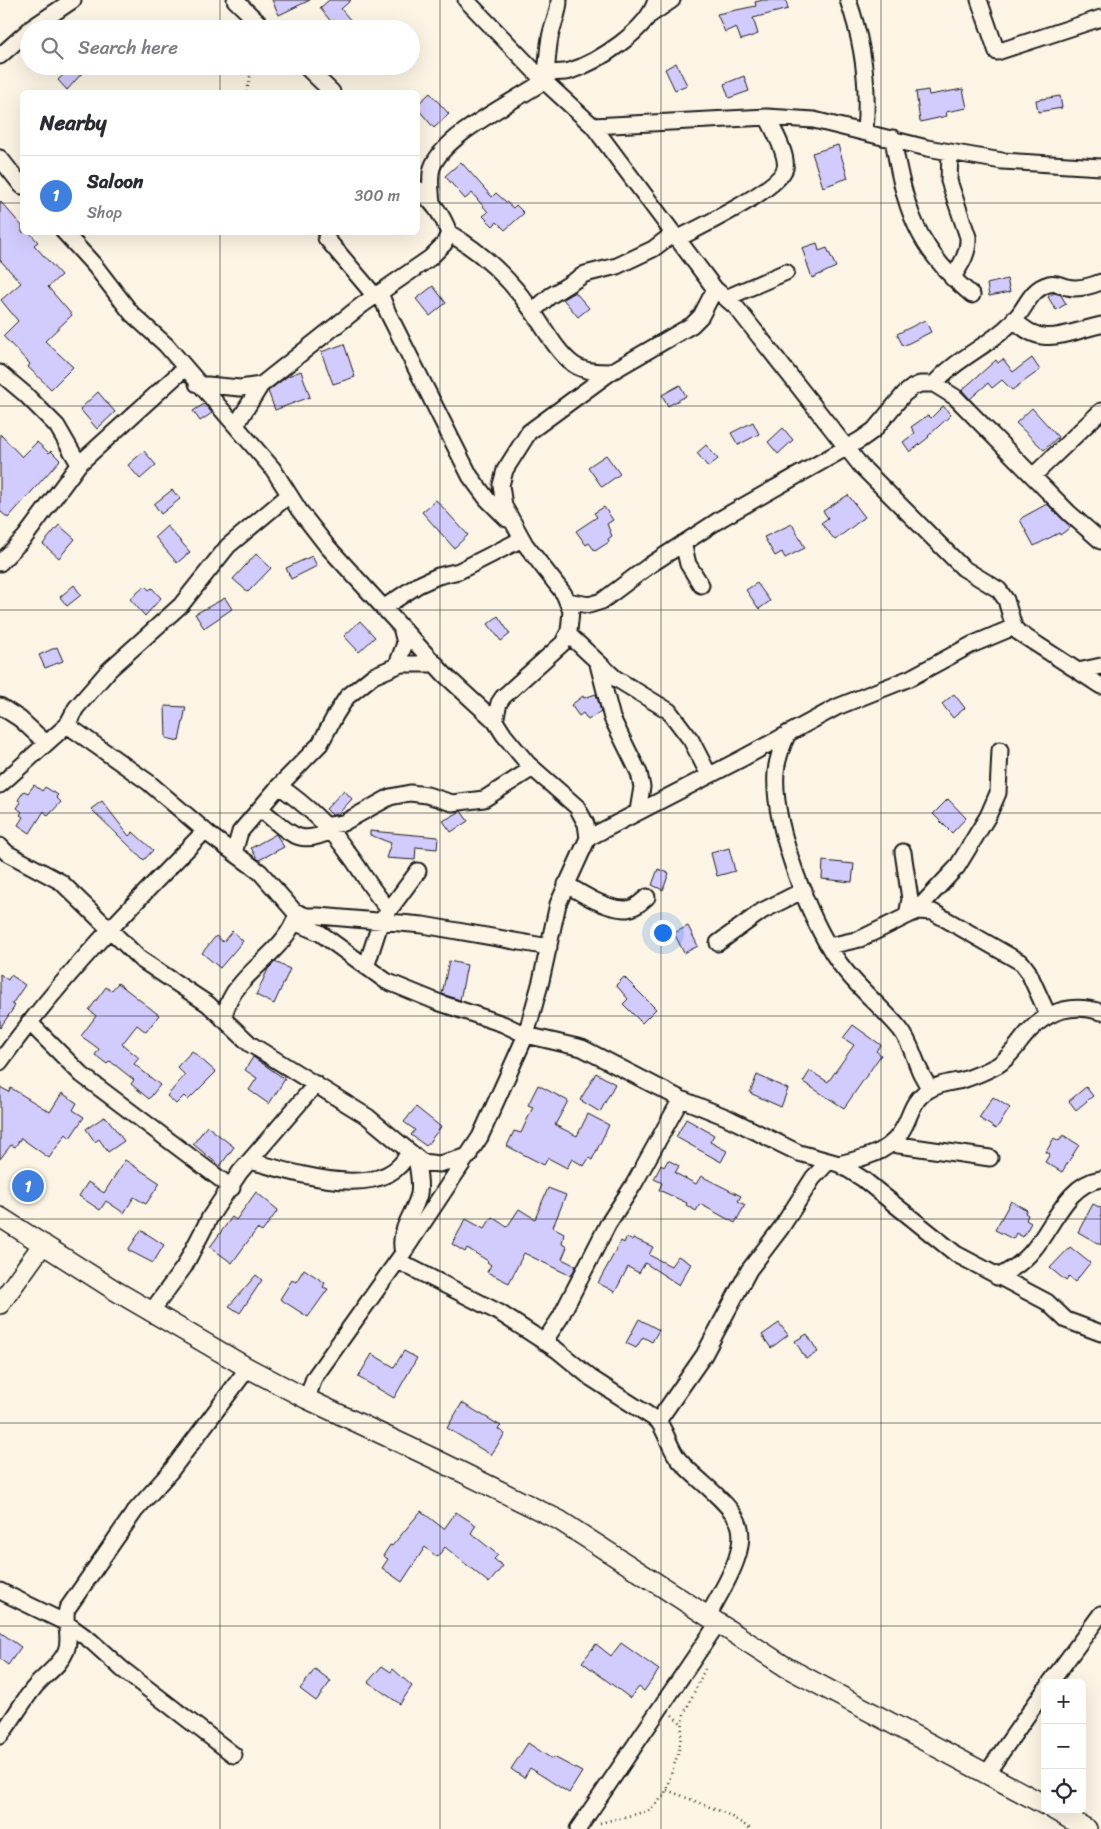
<!DOCTYPE html>
<meta charset="utf-8">
<style>
:root{--surface:#fff;--page:#f7f7f7;--text:#2b2b33;--muted:#7c7c81;--line:#e1e1e2;--accent:#0f766e}
body{margin:0;font-family:Sriracha,sans-serif;background:var(--page);color:var(--text)}
.controls{position:absolute;right:15px;bottom:15px;display:grid;overflow:hidden;border-radius:8px;box-shadow:0 5px 20px #0002}
.controls button{width:45px;height:45px;display:grid;place-items:center;padding:0;border:0;border-bottom:1px solid var(--line);background:var(--surface);color:var(--text);font:25px sans-serif}
.you{position:absolute;left:662px;top:932px;width:18px;height:18px;margin:-12px;border:4px solid #fff;border-radius:50%;background:#1a73e8;box-shadow:0 0 0 8px #1a73e833}
.badge{display:grid;place-items:center;width:32px;height:32px;border-radius:50%;background:var(--accent);color:#fff;font-size:16px;font-weight:700}
.pin{position:absolute;translate:-50% -50%;border:2px solid #fff;box-shadow:0 1px 5px #0006}
.list{margin:0;padding:0;list-style:none}
h2{display:flex;justify-content:space-between;align-items:center;height:65px;margin:0;padding:0 20px;font-size:21px}
h2 small{font-size:16px;font-weight:400;color:var(--muted)}
.list li{display:grid;grid-template-columns:32px 1fr auto;gap:15px;align-items:center;box-sizing:border-box;height:80px;padding:0 20px;border-top:1px solid var(--line)}
.list b{display:block;font-size:19px;white-space:nowrap}
.list p{margin:0;font-size:16px;white-space:nowrap;color:var(--muted)}
.list em{font-size:16px;font-style:normal;color:var(--muted)}
.icon{flex:none;width:28px;height:28px;fill:none;stroke:currentColor;stroke-width:2;stroke-linecap:round;stroke-linejoin:round}
.map{position:relative;flex:none;width:1101px;height:1829px;overflow:hidden}
.search{position:absolute;background:var(--surface);box-shadow:0 5px 20px #0002;left:20px;top:20px;width:400px;height:55px;display:flex;align-items:center;gap:12px;box-sizing:border-box;padding:0 18px;border-radius:28px;color:var(--muted);font-size:19px}
.panel{position:absolute;background:var(--surface);box-shadow:0 5px 20px #0002;left:20px;top:90px;width:400px;height:145px;border-radius:8px}
.map>svg:first-child{display:block}
</style>
<div class="map">
<svg width="1101" height="1829" viewBox="0 0 1101 1829">
<rect width="100%" height="100%" fill="#fcf5e5"/>
<filter id="ink" filterUnits="userSpaceOnUse"><feTurbulence type="fractalNoise" baseFrequency=".02" numOctaves="2"/><feDisplacementMap in="SourceGraphic" scale="10" xChannelSelector="R" yChannelSelector="G"/><feConvolveMatrix kernelMatrix="1 2 1 2 8 2 1 2 1" color-interpolation-filters="sRGB"/></filter>
<g filter="url(#ink)">
<!-- building -->
<path fill="#d2cbfd" stroke="#1c1c1c" d="M272 0H310L279 15Z
M329 0H351L341 9 358 29H337L320 8Z
M763 0H786L788 9 753 18 758 34 741 40 736 27 725 32 717 14 756 6 755 2Z
M676 63 687 85 675 90 665 69Z
M72 66H78L83 72 67 90 58 80Z
M744 76 749 91 729 98 724 84Z
M963 89 967 108 946 112 947 116 920 122 916 92 928 90 929 95Z
M430 93 449 114 434 128 418 109V104Z
M1060 96 1062 108 1038 112 1036 100Z
M838 145 848 178 823 187 812 153Z
M461 162 492 197 496 193 513 208 516 205 524 213 505 230 497 222 493 226 483 216 488 212 472 193 465 199 445 176Z
M0 201 22 226V232H29L38 242 34 245 61 275 48 287 72 315 45 341 73 367 51 389 28 367 30 364 3 336 18 321 1 300 21 283 0 260Z
M817 243 819 251 827 248 836 267 812 278 802 248Z
M1007 279 1010 292 989 296 987 284Z
M433 286 446 303 430 316 416 299Z
M575 292 589 308 578 317 563 299Z
M1054 293 1061 295 1066 304 1056 310 1048 297Z
M925 320 931 332 903 346 897 334Z
M344 344 355 377 333 384 321 352Z
M1032 358 1040 370 1012 390 1002 380 992 388 988 383 970 399 962 390 996 360 998 363 1003 359 1013 372Z
M301 371 310 397 275 410 268 391 288 376Z
M680 385 686 396 668 406 662 395Z
M98 392 115 412 97 429 80 409Z
M204 404 212 413 200 421 193 411Z
M943 406 951 415 928 436 929 437 910 452 903 442 915 433 911 427 928 415 931 418Z
M1032 408 1058 437 1044 450 1016 423Z
M753 422 759 434 738 445 731 433Z
M783 428 793 440 778 454 768 442Z
M0 434 22 457 37 442 49 453 51 451 60 460 8 518 0 511Z
M706 445 718 459 708 467 697 453Z
M144 451 156 465 140 479 128 465Z
M606 455 620 474 602 487 588 467Z
M172 490 180 499 161 514 154 504Z
M848 495 865 517 835 540 821 523 828 518 823 511Z
M436 500 468 535 454 548 422 512Z
M1047 504 1071 527 1060 535 1059 533 1034 546 1020 520 1023 517Z
M604 507 613 520 607 524 612 536 608 539 609 542 595 551 589 543 586 545 576 531 597 517 594 513Z
M792 524 805 548 785 558 782 552 775 556 764 537Z
M59 525 75 539 59 558 43 544Z
M167 526 190 552 177 563 155 537Z
M256 554 271 568 248 592 233 579Z
M312 556 317 566 291 579 286 568Z
M757 583 770 601 759 609 746 590Z
M74 585 81 595 67 606 60 597Z
M145 586 149 590 152 588 161 598 145 616 130 599Z
M225 598 232 609 204 628 195 614Z
M498 616 510 634 501 641 488 624Z
M360 621 375 637 359 652 344 636Z
M57 647 63 661 45 668 39 655Z
M596 694 601 711 588 720 583 713 579 716 571 705 583 696 584 698Z
M954 694 965 708 953 718 942 704Z
M165 706 186 707 179 741 166 738Z
M34 785 42 791 45 787 58 795 56 797 61 802 48 816 44 811 30 833 18 825 23 817 20 815 22 812 17 808 21 802 18 800 24 791 28 793Z
M344 790 352 799 338 814 332 815 326 809Z
M948 799 966 818 952 833 933 814Z
M102 801 129 836 133 832 153 850 144 860 91 809Z
M461 811 468 821 451 832 443 821Z
M370 831 438 837 437 849 416 847 415 860 386 858 391 843 370 835Z
M276 834 284 847 259 860 257 858 251 848Z
M729 848 735 871 717 876 711 853Z
M823 861 854 864 852 882 822 879Z
M658 869 669 873 663 890 652 885Z
M688 926 698 946 684 953 674 933Z
M232 931 243 941 220 968 202 953 216 936 223 942Z
M449 961 467 965 460 1000 442 994Z
M275 962 290 969 274 1004 256 995 268 969Z
M0 974 8 980 11 975 25 985 12 1004 15 1006 0 1028Z
M624 977 656 1009 642 1023 623 1004 628 999 616 985Z
M118 983 159 1015 146 1032 137 1025 122 1044 139 1058 134 1064 160 1085 149 1099 131 1084 134 1080 110 1061 107 1064 95 1055 99 1049 81 1036 96 1016 89 1010 106 987 111 991Z
M853 1025 881 1045 876 1051 881 1055 844 1108 803 1082 810 1071 828 1082 854 1045 843 1038Z
M192 1051 216 1072 188 1100 184 1096 176 1104 167 1096 185 1075 177 1067Z
M253 1057 285 1079 269 1104 249 1090 257 1078 245 1070Z
M596 1073 615 1084 600 1112 580 1100Z
M757 1075 788 1089 781 1107 750 1093Z
M538 1085 568 1101 555 1125 577 1136 588 1114 609 1125 592 1160 589 1158 584 1166 572 1159 567 1168 548 1158 544 1165 507 1146 514 1131 521 1133 533 1107 528 1105Z
M0 1087 9 1092 11 1088 50 1112 62 1093 77 1103 73 1110 84 1117 70 1138 66 1134 49 1158 21 1138 15 1147 11 1145 0 1159Z
M1086 1087 1093 1096 1076 1110 1069 1101Z
M993 1097 1010 1108 996 1129 979 1118Z
M416 1107 441 1127 426 1146 411 1135 415 1130 404 1122Z
M104 1117 107 1118 124 1141 108 1152 99 1139 95 1142 86 1129Z
M686 1119 714 1135 710 1142 727 1151 721 1162 676 1137Z
M207 1126 234 1147 220 1166 193 1144Z
M1063 1135 1079 1145 1062 1172 1045 1162 1050 1154 1046 1152 1054 1138 1059 1141Z
M125 1160 160 1183 146 1204 134 1197 124 1213 106 1201 100 1210 79 1196 88 1182 104 1193Z
M668 1160 679 1166 675 1173 696 1184 701 1176 741 1196 738 1201 745 1205 735 1223 700 1204 696 1211 686 1205 687 1203 659 1190 662 1183 654 1179 661 1165 664 1167Z
M548 1188 566 1195 553 1227 564 1233 562 1244 567 1247 562 1259 576 1266 571 1276 524 1253 509 1283 487 1272 491 1265 487 1262 488 1261 467 1248 465 1252 452 1244 466 1219 484 1229 492 1217 507 1227 519 1209 535 1219Z
M256 1192 278 1210 262 1232 257 1229 232 1263 210 1247 232 1217 236 1220Z
M1011 1201 1027 1210 1025 1213 1028 1215 1026 1220 1031 1223 1023 1237 1016 1233 1013 1239 995 1230Z
M1093 1204 1101 1208V1245L1078 1232Z
M141 1230 164 1245 153 1263 128 1250Z
M626 1238 632 1240 633 1238 653 1247 649 1255 671 1266 678 1256 691 1264 679 1285 645 1263 639 1273 628 1267 615 1292 598 1283 621 1241 624 1243Z
M1070 1247 1090 1263 1075 1282 1069 1277 1066 1281 1050 1268Z
M304 1269 325 1283 323 1287 328 1289 308 1317 280 1299 292 1280 296 1282Z
M256 1275 262 1280 240 1313 229 1306Z
M639 1319 659 1330 652 1342 643 1337 636 1348 626 1343Z
M779 1323 788 1335 771 1348 762 1335Z
M807 1334 818 1352 806 1359 795 1341Z
M404 1351 417 1358 394 1398 358 1377 372 1354 394 1367Z
M462 1403 501 1426 498 1429 505 1434 491 1455 447 1428Z
M421 1511 444 1529 456 1512 476 1525 471 1533 498 1555 494 1559 503 1566 489 1583 445 1547 437 1557 425 1547 402 1582 382 1568 388 1559 383 1556 390 1545 392 1546Z
M0 1632 21 1647 8 1665 0 1659Z
M621 1643 659 1670 644 1691 639 1687 630 1698 582 1662 596 1644 611 1656Z
M382 1666 391 1672 393 1669 412 1686 400 1704 368 1682Z
M315 1669 331 1681 316 1701 300 1689Z
M528 1743 552 1759 554 1757 582 1772 569 1793 530 1768 524 1778 511 1769Z"/>
<g fill="none" stroke-linecap="round" stroke-linejoin="round">
<defs>
<path id="minor" d="M235 0 265 29
M466 0 544 81 593 126 715 289 736 307 861 466 963 568 999 590 1006 600 1014 627 1018 632 1101 686
M848 0C863 42 869 86 865 131
M979 0 997 52 1101 18
M650 15 672 0
M30 29 73 0
M0 56 29 30
M305 66 332 92
M547 73C554 72 563 73 570 71 598 62 648 30 656 0
M593 126 767 117 814 120 927 148 1002 161 1101 167
M893 138C904 207 917 250 972 295
M950 152 949 181 968 237C969 253 961 265 952 278
M0 158 22 186
M432 203C431 192 429 179 432 168 443 135 514 102 544 81 548 67 547 53 550 38 552 25 559 14 559 0
M64 232 95 266 132 314 166 345 273 469 299 510 327 546 445 675 495 721
M449 233C483 253 511 280 533 312 545 329 557 352 573 364 584 372 598 372 611 372
M326 238 375 296
M677 239C698 228 780 189 785 168 788 155 773 129 767 117
M380 293 388 313 470 476 487 499 507 519
M726 298 786 272
M533 311 550 296 585 274 617 266 653 249 673 234
M1014 319C1041 350 1067 332 1101 325
M0 373 25 394 57 426 79 464
M197 384 240 388 261 385
M934 384C958 356 997 343 1020 313 1028 302 1033 288 1049 284 1056 282 1061 286 1067 287 1079 290 1091 286 1101 282
M236 425 261 385 362 305 430 258 444 244 449 233C443 215 432 201 418 189
M1034 475 1101 411
M683 543 688 564 701 585
M0 563 25 537 79 464 185 368
M567 601 589 605 602 601 650 565 722 518 860 440 874 430 904 394 913 387 920 384H934L955 397 1069 513 1101 541
M383 608 418 585 438 576 459 571 522 539
M568 634 615 678 669 711 691 740 709 775
M598 664 612 718 639 773 642 787 638 811
M397 665 405 643 401 627
M1078 671 1101 666
M0 706 20 719 45 742
M67 725 148 782 211 836 260 872 294 911 306 916H319L423 925 549 947
M788 733C782 746 777 758 776 772 772 824 809 919 838 961 856 987 880 1005 900 1029 915 1047 915 1071 931 1089
M0 785 67 725 76 708 110 669 181 605 228 546 289 495
M279 786C305 804 330 827 348 853 363 872 372 892 389 909
M260 809C286 828 296 849 330 831
M324 826 343 823 390 797 410 793 427 795 452 803 484 799 533 768
M588 838 743 758 837 707 910 678 971 645 1014 627
M0 846 7 853 61 882 140 959 208 1004 250 1044 368 1117 422 1162 439 1164 469 1156
M903 852 910 899 907 916
M234 853 240 832 279 786 320 744 336 714 347 697 373 676 401 664H436
M566 884C582 894 607 910 627 909 636 908 641 902 647 897
M914 913 957 867 988 816 998 793 1000 750
M294 922 320 933 386 981 440 1003 503 1024 526 1035 582 1048 681 1099 726 1117 799 1153 839 1164 863 1179 956 1254 1047 1302 1066 1320 1101 1333
M718 943 762 911 804 890
M829 946 860 939 917 911 933 912 1022 963 1028 971 1048 1015
M366 967 381 921 418 871
M223 1019C226 1008 230 996 238 987 257 962 287 946 297 914
M29 1022 82 1075 232 1188
M0 1062C62 976 131 906 205 831
M892 1144 990 1158
M250 1161C290 1171 385 1205 408 1153
M839 1164C866 1157 892 1153 905 1125 911 1113 913 1102 924 1093 936 1084 949 1083 963 1080 975 1076 987 1071 998 1065 1009 1058 1016 1047 1024 1037 1044 1012 1070 1002 1101 1012
M403 1253C397 1230 414 1215 419 1194 421 1182 418 1170 416 1158
M398 1261 500 1313 557 1350 591 1378 658 1421C667 1433 670 1450 680 1461 697 1480 722 1496 736 1518 753 1545 721 1591 708 1616
M997 1277C1012 1270 1024 1262 1034 1249 1054 1225 1067 1184 1101 1179
M151 1312 184 1267 210 1217 240 1172 316 1084
M544 1342 560 1318 608 1224 634 1184 681 1099
M307 1399 314 1378 403 1253 480 1137 526 1035 541 981 558 904 588 838 586 824 577 807 528 764 504 735 495 721 499 703 503 697 563 643 569 631 571 611 564 594 525 544 504 506 501 485 505 470 529 432 611 372 692 325 701 316 715 289
M658 1421 704 1355 749 1270 781 1228 813 1178 828 1162
M0 1591 66 1623 91 1641 122 1669 234 1755
M1050 1683 1101 1614
M0 1736C12 1721 21 1704 33 1689 43 1676 60 1666 66 1651 72 1636 63 1623 67 1609L135 1511 170 1472 248 1368
M987 1773 1045 1690
M578 1829 718 1623"/>
<path id="tertiary" d="M0 1217 116 1291 248 1368 307 1399 437 1460 559 1520 786 1667 1045 1805
M0 1304 43 1244
M1054 1810 1087 1829"/>
</defs>
<!-- minor casing -->
<use href="#minor" stroke="#1c1c1c" stroke-width="19"/>
<!-- tertiary casing -->
<use href="#tertiary" stroke="#1c1c1c" stroke-width="22"/>
<!-- path -->
<path stroke="#1c1c1c" stroke-width="2.5" stroke-dasharray="1 4" stroke-linecap="butt" d="M247 92 252 66
M672 1715 681 1723
M667 1790 727 1814 751 1829
M600 1823 648 1811 664 1796 679 1750 684 1714 705 1669"/>
<!-- minor -->
<use href="#minor" stroke="#fcf5e5" stroke-width="15"/>
<!-- tertiary -->
<use href="#tertiary" stroke="#fcf5e5" stroke-width="19"/>
</g>
</g>
<!-- grid -->
<path fill="none" stroke="#1c1c1c" stroke-width="1" stroke-opacity="0.55" d="M220 0V29M440 0V1829M661 0V1829M881 0V1829M220 66V92M0 203H22M418 203H1101M220 232V1829M0 406H1101M0 610H1101M0 813H1101M0 1016H1101M0 1219H1101M0 1423H1101M0 1626H1101"/>
</svg>
<div class="controls">
<button>+</button>
<button>−</button>
<button><svg class="icon" aria-label="locate" viewBox="0 0 24 24"><circle cx="12" cy="12" r="6"/><path d="M12 2v4M12 18v4M2 12h4M18 12h4"/></svg></button>
</div>
<div class="you"></div>
<div class="pin badge" style="left:28px;top:1186px;background:#3f7fe0">1</div>
<div class="search"><svg class="icon" aria-label="search" viewBox="0 0 24 24"><circle cx="10" cy="10" r="6"/><path d="M15 15l6 6"/></svg>Search here</div>
<section class="panel">
<h2>Nearby<small></small></h2>
<ul class="list">
<li><span class="badge" style="background:#3f7fe0">1</span><div><b>Saloon</b><p>Shop</p></div><em>300 m</em></li>
</ul>
</section>
</div>
